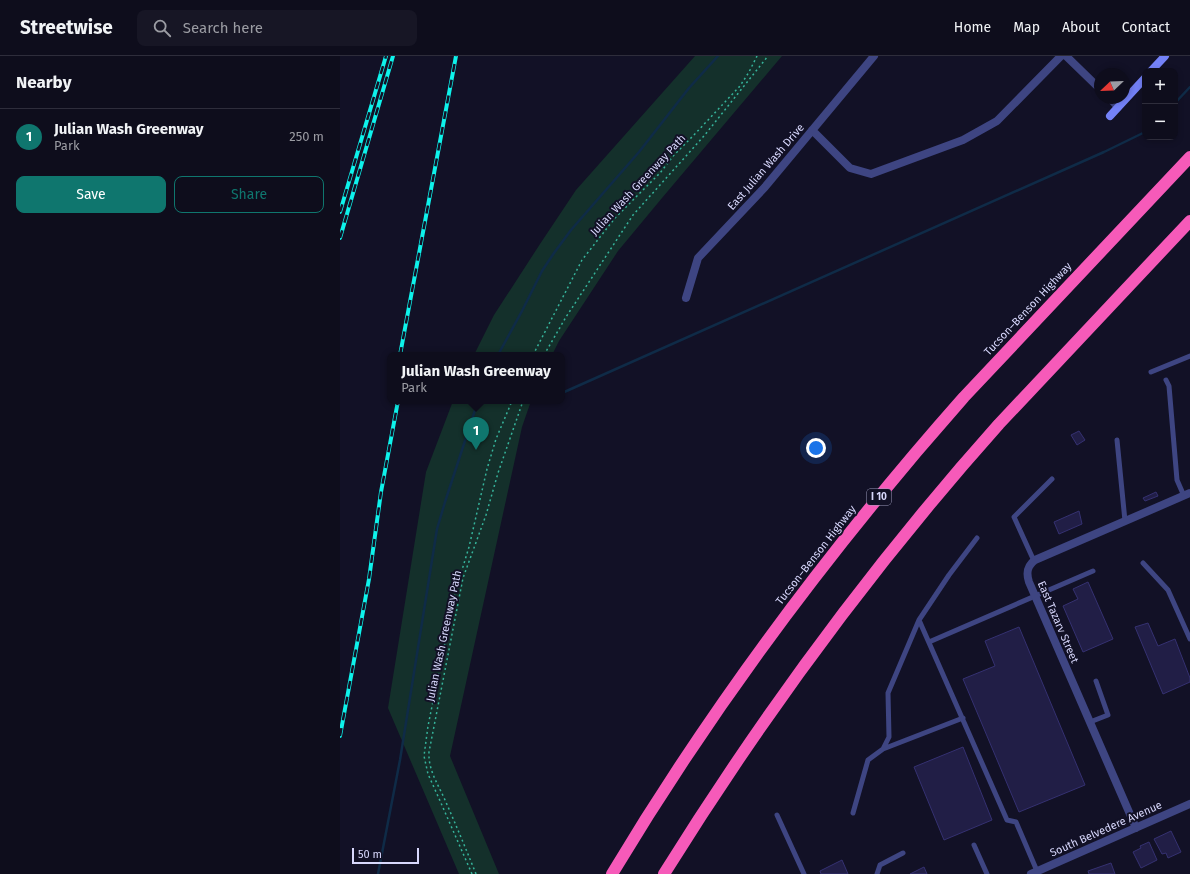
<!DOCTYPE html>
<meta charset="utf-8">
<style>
:root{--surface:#0e0d1c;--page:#171625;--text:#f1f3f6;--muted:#9b9ca3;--line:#2e2d3b;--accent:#0f766e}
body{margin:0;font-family:"Fira Sans",sans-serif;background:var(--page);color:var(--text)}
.controls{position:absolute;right:12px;top:12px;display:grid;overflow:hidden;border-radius:8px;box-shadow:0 2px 6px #0003}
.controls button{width:36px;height:36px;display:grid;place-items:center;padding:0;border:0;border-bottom:1px solid var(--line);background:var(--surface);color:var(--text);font:20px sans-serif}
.compass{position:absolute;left:754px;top:12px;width:36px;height:36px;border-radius:50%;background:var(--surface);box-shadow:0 2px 6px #0003;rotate:247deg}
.scale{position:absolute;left:12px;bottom:10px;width:67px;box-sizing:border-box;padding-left:4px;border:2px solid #d8d8fd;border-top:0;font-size:11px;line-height:14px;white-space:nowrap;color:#d8d8fd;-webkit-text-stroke:3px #121126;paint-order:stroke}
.you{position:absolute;left:476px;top:392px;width:14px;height:14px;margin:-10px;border:3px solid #fff;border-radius:50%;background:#1a73e8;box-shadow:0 0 0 6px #1a73e833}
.badge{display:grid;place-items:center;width:26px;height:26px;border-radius:50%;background:var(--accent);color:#fff;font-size:13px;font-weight:700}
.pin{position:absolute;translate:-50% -33px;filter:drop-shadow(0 1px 2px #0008)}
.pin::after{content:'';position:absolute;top:21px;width:14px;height:12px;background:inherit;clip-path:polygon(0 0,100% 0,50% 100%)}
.popup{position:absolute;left:47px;top:296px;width:178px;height:52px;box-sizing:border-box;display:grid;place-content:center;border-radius:8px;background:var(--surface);filter:drop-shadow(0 1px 3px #0005);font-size:13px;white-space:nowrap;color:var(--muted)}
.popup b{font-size:15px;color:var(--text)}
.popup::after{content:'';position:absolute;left:50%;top:100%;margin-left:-8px;border:8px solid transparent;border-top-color:var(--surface)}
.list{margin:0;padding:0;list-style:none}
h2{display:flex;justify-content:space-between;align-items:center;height:52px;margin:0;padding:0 16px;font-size:17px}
h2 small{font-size:13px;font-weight:400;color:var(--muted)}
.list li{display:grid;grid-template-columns:26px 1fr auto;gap:12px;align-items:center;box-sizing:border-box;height:56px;padding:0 16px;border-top:1px solid var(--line)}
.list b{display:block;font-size:15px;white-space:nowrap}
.list p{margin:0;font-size:13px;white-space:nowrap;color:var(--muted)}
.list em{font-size:13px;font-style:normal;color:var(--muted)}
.actions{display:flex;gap:8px;padding:12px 16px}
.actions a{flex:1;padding:9px 0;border:1px solid var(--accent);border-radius:8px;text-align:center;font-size:14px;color:var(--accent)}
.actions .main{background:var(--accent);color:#fff}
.icon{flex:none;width:22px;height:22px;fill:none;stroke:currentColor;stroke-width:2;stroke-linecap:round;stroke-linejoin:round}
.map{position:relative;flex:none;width:850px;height:818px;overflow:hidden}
header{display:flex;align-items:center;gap:24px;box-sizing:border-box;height:56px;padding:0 20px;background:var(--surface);border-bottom:1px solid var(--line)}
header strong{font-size:19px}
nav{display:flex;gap:22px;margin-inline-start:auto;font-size:14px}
.search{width:280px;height:36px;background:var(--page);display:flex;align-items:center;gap:10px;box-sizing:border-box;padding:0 14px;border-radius:8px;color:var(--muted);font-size:15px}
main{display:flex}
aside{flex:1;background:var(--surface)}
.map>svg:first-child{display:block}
</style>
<header>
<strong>Streetwise</strong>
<div class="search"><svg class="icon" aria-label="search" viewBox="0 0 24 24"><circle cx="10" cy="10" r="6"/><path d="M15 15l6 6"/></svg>Search here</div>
<nav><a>Home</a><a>Map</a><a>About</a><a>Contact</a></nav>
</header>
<main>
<aside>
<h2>Nearby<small></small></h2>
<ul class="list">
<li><span class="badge">1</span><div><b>Julian Wash Greenway</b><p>Park</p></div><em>250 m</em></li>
</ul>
<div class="actions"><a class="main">Save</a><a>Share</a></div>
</aside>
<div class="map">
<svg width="850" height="818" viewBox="0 0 850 818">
<rect width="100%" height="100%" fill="#121126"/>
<!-- green -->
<path fill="#14302b" d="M355 0H442L322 142 278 195 219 285 212 299H134L154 259 200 188 236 134Z
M113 345H191L182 371 110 700 159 818H119L48 652 86 416Z"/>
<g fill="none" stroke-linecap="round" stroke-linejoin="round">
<!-- stream -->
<path stroke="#0f2b47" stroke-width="2.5" d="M835 47 850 31
M158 299 182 255 202 215 214 197 231 174 299 96 349 32 378 0
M222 337 764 96 805 76
M38 818 60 704 97 473 105 446 138 345"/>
</g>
<!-- building -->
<path fill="#211e46" stroke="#353171" d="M739 375 745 384 737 389 731 379Z
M816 436 818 440 805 445 803 442Z
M739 455 742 468 719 478 714 466Z
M748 526 773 583 743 596 723 550 738 543 733 533Z
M808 567 818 590 835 583 850 622V626L823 638 795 571Z
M679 571 745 729 679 756 623 623 655 610 645 585Z
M623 691 652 764 604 784 574 711Z
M831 775 841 796 828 802 826 797 822 798 814 783Z
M809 786 817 804 801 812 793 796 801 792 800 790Z
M502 804 508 818H481L480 815Z
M771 807 775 818H749L748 815Z
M584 811 587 818H570Z"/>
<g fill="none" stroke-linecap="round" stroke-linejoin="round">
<!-- path -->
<path stroke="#36b39b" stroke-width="1.5" stroke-dasharray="2 3" stroke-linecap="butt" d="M193 299 242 204 275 162 320 117 334 99 353 80 400 30 409 16 417 0
M204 299 226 261 293 159 364 80 428 0
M132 818 101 747 88 718 84 700 88 670 115 537 129 491 147 413 156 383 172 345
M136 818C126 793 116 769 105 744 98 728 88 714 89 696L123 522 146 459 158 417 183 345"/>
<!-- lane -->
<path stroke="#3e4582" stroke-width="5" d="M811 316 850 300
M826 324 829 330 837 424 844 440
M777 384 785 465
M637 482 609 519 579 564 667 764 676 766 697 815
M694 505 674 461 712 423
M803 507 828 534 850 583
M589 586 753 515
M750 666 768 659 756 625
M543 693 549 681 548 637 579 564
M513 757 528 704 543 693 623 662
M437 759 464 818
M634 789 647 818
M537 818 540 809 563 797"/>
<!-- street -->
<path stroke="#3e4582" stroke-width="8" d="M726 0 760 33
M770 42 778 51
M472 74 510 112 531 118 623 84 657 65 721 0
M346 242 358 202 425 131 534 0
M796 772 689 526C686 517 687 510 695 504L850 437
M691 818 850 748"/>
<!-- secondary -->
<path stroke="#7482f8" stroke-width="8" d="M811 15 825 0
M770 60 805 22"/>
<!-- highway -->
<path stroke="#f65ab9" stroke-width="12" d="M272 818C374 648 493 489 624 341L850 101
M324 818C423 659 534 508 659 368L850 165"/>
<defs>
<path id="rail" d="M0 156 46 0
M0 182 53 0
M60 299 116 0
M0 680 29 523 41 436 58 345"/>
</defs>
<!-- rail casing -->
<use href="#rail" stroke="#0ef2eb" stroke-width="4"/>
<!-- rail -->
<use href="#rail" stroke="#121126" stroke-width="2.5" stroke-dasharray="8" stroke-linecap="butt"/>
</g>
<g text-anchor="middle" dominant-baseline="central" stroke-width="4" stroke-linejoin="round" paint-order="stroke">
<!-- shield labels -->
<rect fill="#121126" stroke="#9d9cbc" stroke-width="1" x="527" y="433" width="24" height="16" rx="3"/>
<g font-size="10" font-weight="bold" fill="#d8d8fd">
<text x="539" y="441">I 10</text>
</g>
<!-- street labels -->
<g font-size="11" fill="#d8d8fd" stroke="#121126">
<text transform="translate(426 111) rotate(-49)">East Julian Wash Drive</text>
<text transform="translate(298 129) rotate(-47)">Julian Wash Greenway Path</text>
<text transform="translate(688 253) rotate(-47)">Tucson–Benson Highway</text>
<text transform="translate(476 499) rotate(-52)">Tucson–Benson Highway</text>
<text transform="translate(718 566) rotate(67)">East Tazarv Street</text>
<text transform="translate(104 580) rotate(-78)">Julian Wash Greenway Path</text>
<text transform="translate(766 773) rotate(-24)">South Belvedere Avenue</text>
</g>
</g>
</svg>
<div class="controls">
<button>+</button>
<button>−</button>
</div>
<svg class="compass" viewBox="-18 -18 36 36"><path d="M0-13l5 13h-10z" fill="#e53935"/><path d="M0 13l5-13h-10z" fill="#9b9ca3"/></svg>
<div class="scale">50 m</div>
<div class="you"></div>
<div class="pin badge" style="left:136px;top:394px">1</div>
<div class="popup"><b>Julian Wash Greenway</b>Park</div>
</div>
</main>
